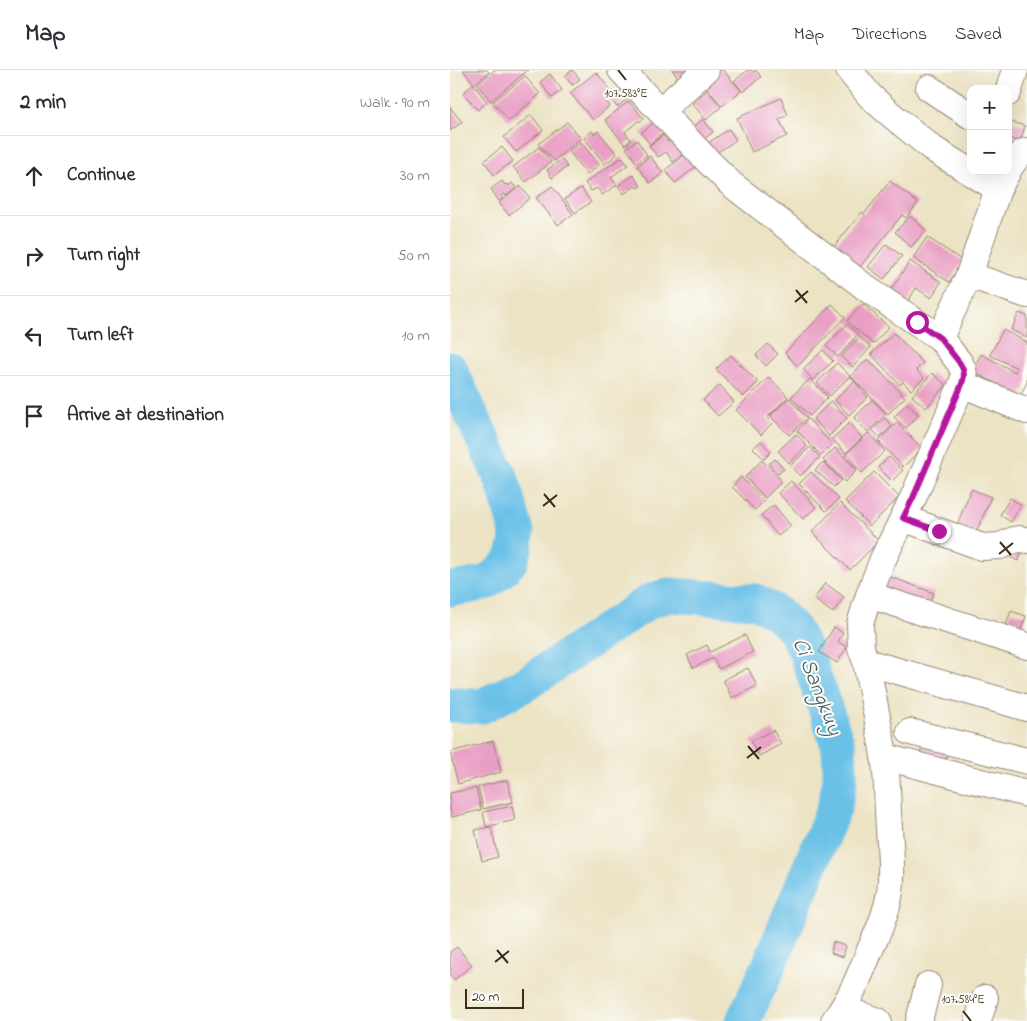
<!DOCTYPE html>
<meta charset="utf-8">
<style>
:root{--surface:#fff;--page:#f7f7f7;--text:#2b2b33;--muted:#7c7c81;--line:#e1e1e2}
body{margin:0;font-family:"Indie Flower",sans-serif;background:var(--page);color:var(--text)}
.controls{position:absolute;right:15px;top:15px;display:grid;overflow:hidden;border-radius:10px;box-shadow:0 5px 20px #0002}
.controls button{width:45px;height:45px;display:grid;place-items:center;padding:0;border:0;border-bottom:1px solid var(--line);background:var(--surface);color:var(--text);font:25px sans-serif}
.scale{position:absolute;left:15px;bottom:12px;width:59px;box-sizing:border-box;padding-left:5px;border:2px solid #3b2a1e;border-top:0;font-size:14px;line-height:18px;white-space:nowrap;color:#3b2a1e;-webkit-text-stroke:4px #fdfcf7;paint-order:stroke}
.stop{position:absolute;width:15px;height:15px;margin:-11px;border:4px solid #b5179e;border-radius:50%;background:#fff}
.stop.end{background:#b5179e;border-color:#fff;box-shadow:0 1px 5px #0008}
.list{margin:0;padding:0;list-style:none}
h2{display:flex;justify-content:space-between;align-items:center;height:65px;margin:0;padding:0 20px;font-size:21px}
h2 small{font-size:16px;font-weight:400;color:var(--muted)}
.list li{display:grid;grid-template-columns:32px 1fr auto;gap:15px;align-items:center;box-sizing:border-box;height:80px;padding:0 20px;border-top:1px solid var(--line)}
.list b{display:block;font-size:19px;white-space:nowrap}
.list em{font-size:16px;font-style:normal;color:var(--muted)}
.icon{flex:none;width:28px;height:28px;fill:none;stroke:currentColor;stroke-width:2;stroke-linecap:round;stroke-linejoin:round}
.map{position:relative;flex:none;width:577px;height:951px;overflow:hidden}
header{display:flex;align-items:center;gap:30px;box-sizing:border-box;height:70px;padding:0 25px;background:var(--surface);border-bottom:1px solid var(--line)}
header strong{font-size:24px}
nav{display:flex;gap:28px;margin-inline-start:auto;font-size:18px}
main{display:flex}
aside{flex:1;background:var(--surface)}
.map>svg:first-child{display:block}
</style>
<header>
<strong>Map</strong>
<nav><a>Map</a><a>Directions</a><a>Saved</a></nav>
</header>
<main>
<aside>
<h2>2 min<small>Walk · 90 m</small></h2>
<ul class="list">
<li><svg class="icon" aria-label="ahead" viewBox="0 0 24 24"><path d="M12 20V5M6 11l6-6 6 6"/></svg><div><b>Continue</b></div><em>30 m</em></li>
<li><svg class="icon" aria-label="right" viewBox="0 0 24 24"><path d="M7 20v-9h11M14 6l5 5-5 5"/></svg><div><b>Turn right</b></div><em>50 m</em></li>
<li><svg class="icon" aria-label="left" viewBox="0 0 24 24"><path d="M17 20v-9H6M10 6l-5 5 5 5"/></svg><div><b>Turn left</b></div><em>10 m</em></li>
<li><svg class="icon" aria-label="arrive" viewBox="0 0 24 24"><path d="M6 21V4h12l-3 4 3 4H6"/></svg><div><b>Arrive at destination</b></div></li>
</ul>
</aside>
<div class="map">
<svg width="577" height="951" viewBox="0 0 577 951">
<rect width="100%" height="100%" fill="#fdfcf7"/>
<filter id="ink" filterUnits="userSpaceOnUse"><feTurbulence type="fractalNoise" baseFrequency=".02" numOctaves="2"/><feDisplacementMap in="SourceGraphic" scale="10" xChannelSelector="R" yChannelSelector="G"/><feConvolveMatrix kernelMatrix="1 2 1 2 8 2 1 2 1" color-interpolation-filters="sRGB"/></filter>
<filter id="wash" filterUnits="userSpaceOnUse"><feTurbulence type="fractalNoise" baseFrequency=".0096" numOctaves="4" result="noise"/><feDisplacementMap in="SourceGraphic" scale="20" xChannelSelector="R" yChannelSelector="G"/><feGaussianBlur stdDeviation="1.12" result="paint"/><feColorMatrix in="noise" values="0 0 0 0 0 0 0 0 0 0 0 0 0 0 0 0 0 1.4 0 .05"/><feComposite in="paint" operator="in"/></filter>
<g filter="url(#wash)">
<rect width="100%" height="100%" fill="#ece3c4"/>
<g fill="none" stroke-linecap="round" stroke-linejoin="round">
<!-- river -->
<path stroke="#6bc1e8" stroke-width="35" d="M0 299 52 410 67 462 66 476 61 491 51 501 37 512 17 517 0 519
M0 635 32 636 74 615 200 531 219 525 306 531 329 544 344 560 355 580 389 678 390 710 384 738 318 898 293 951"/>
</g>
<g id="blocks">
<!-- building -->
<path fill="#e99fc5" d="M13 0H37L39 2 24 14Z
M44 0H78L41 31 27 14Z
M122 0 130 9 122 15 115 6Z
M222 0H241L229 9Z
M269 0H273L291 21 272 36 253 13Z
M298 0H301L303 2 306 0 311 7 293 22 284 11Z
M146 2 164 24 156 31 160 36 143 50 120 23Z
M100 4 112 20 102 28 90 12Z
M75 6 90 24 59 51 43 32Z
M23 14 37 32 28 40 13 23Z
M177 16 183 24 167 37 160 29Z
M257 20 271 37 256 50 242 33Z
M331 28 338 45 329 49 337 66 302 82 287 48Z
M179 31 194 49 191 51H188L175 62 181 70 175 75 155 50Z
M0 37 12 52 0 61Z
M81 45 93 60 66 82 54 67Z
M209 49 218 60 200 74 191 63Z
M253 49 263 62 251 72 241 59Z
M117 52 131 68 104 91 88 74Z
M562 52 575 56 570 72 558 68V63Z
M279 59 286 70 262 86 255 75Z
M142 61 144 64 148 61 167 84 155 94 134 68Z
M213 65 218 72 224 67 236 82 223 92 216 82 208 87 199 76Z
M187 70 197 85 187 93 176 78Z
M131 72 149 95 137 105 119 81Z
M52 77 63 91 44 105 34 91Z
M89 77 101 92 76 112 63 97Z
M237 83 247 96 225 113 215 100Z
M200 86 213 103 200 113 187 96Z
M172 87 178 95 161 107 167 115 152 125 147 118 141 121 135 113Z
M112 89 117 97 102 108 97 100Z
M183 105 191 116 187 118 185 116 174 124 168 116Z
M52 111 55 115 57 114 59 116 62 113 66 118 56 126 54 123 51 126 53 128 49 131 41 119Z
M440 111 468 133 456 148 452 145 409 198 383 178 412 142 414 144Z
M70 116 80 128 59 145 49 133Z
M102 116 123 144 108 155 86 128Z
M131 118 141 132 125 143 115 129Z
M460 146 476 160 461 177 445 162Z
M477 167 513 191 499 212 463 188Z
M436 174 452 186 434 209 418 197Z
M460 191 491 212 481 228 466 218 457 233 440 221Z
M382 234 395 247 348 296 335 283Z
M413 234 439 257 423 274 397 251Z
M569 243 577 246V268L561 260Z
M397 254 408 264 388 287 376 276Z
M553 260 577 272V312L570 326 522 301 531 284 565 302 567 298 540 285Z
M444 263 473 293 466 300 474 308 461 320 453 312 450 315 421 284Z
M409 267 421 277 403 297 391 287Z
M318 274 328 284 316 296 306 285Z
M373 280 383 291 363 310 353 299Z
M281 285 308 312 293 327 266 299Z
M418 289 455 327 438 344 400 306 380 326 367 313 387 293 400 306Z
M482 303 496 315 476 338 462 326Z
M319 307 338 327 317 348 322 353 311 365 286 340Z
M360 309 378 327 360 346 341 327Z
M404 311 418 327 399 345 385 330Z
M270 315 284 332 268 346 253 330Z
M339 328 357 348 339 365 320 346Z
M422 330 436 344 418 362 404 348Z
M381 331 397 348 379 366 363 349Z
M457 333 469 345 456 358 444 347Z
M435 348 442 356 430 367 422 360Z
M358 349 382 374 371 385 347 361Z
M399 353 412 368 396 383 382 369Z
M447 353 472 378 453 397 428 371Z
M418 363 435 381 412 403 395 385Z
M346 364 357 376 339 393 328 381Z
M311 371 321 382 314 389 303 378Z
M360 377 370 387 350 406 340 396Z
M385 378 407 400 395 412 373 390Z
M439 387 453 400 442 411 428 397Z
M325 389 334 399 328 404 319 394Z
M312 390 332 411 315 428 295 407Z
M373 392 391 410 384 417 365 400Z
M361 402 389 429 376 441 349 414Z
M424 402 449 427 420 456 395 431Z
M291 407 314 431 305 440 282 417Z
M341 411 366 437 353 449 328 423Z
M521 419 541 427 526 463 507 455Z
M560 428 571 435 561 452 550 445Z
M390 433 429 471 400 500 362 462Z
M324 435 341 456 328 466 311 445Z
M573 480 568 491 558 486Z
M438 506 484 523 476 540 432 520Z
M375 513 394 527 383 543 364 529Z
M561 541 576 546 570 563 555 558Z
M384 557 393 563 388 572 397 577 387 593 369 582Z
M295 565 303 582 269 599 263 588 243 598 237 585 257 575 260 582Z
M298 598 307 616 282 628 273 610Z
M323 660 331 674 309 686 301 671Z
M43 671 51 702 8 714 0 682Z
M473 672 499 678 495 695 469 689Z
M57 710 63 732 33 739 28 717Z
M26 718 31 740 2 747 0 740V723Z
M62 736 65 750 36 757 33 742Z
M41 757 48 787 32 791 25 760Z
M383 872 396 876 393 887 381 883Z
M7 877 22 895 4 910 0 905V882Z"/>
</g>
</g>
<g filter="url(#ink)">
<use href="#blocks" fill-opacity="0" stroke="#948671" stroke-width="1"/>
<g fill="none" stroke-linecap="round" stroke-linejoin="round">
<defs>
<path id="minor" d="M171 0 255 88 281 114 420 221 490 268 509 292 513 299 514 306 512 314 463 428 433 489 419 525 410 554 411 578 416 592C422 623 429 654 434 686 438 709 437 734 439 758 440 779 443 801 440 822 437 842 428 862 420 880 410 905 400 930 384 951
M399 0 420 26 439 43 483 79 548 119
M479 18 521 46
M558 23 565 0
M210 41 256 0
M558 100C563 93 568 83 577 81
M519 205 577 225
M490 268 519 205 548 119 558 101
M512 314 577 341
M453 448 532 477 550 476 564 470 570 469 577 470
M419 525 577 576
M416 592 577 638
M460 662 577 691
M435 687 577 724
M393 939 428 951
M469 951 478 915
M528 951 535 928"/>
</defs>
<!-- minor casing -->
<use href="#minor" stroke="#948671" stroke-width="28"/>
<!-- minor -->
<use href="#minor" stroke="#fff" stroke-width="26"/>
</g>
</g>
<g fill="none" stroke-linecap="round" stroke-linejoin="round" filter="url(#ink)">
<!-- route -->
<path stroke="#b5179e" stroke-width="6" d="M467 252 490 268 509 292 513 299 514 306 512 314 463 428 453 448 489 461"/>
</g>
<!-- ticks -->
<path fill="none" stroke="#3b2a1e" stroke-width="2" d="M168 0 176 10M346 220 357 233M345 232 358 221M94 424 105 437M93 436 107 425M550 472 561 485M549 484 563 473M298 676 309 689M297 688 311 677M47 880 58 893M45 892 59 881M513 941 521 951"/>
<g text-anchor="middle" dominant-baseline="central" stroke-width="4" stroke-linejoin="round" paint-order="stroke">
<!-- water labels -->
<g font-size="22" font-style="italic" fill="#4c5f65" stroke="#fdfcf7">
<text transform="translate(366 617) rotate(69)">Ci Sangkuy</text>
</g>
</g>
<g font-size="12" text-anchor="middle" fill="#3b2a1e" stroke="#fdfcf7" stroke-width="4" stroke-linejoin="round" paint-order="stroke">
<text x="176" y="27">107.583°E</text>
<text x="513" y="933">107.584°E</text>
</g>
</svg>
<div class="controls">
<button>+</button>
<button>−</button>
</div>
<div class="scale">20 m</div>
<div class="stop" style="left:467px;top:252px"></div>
<div class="stop end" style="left:489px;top:461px"></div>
</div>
</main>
